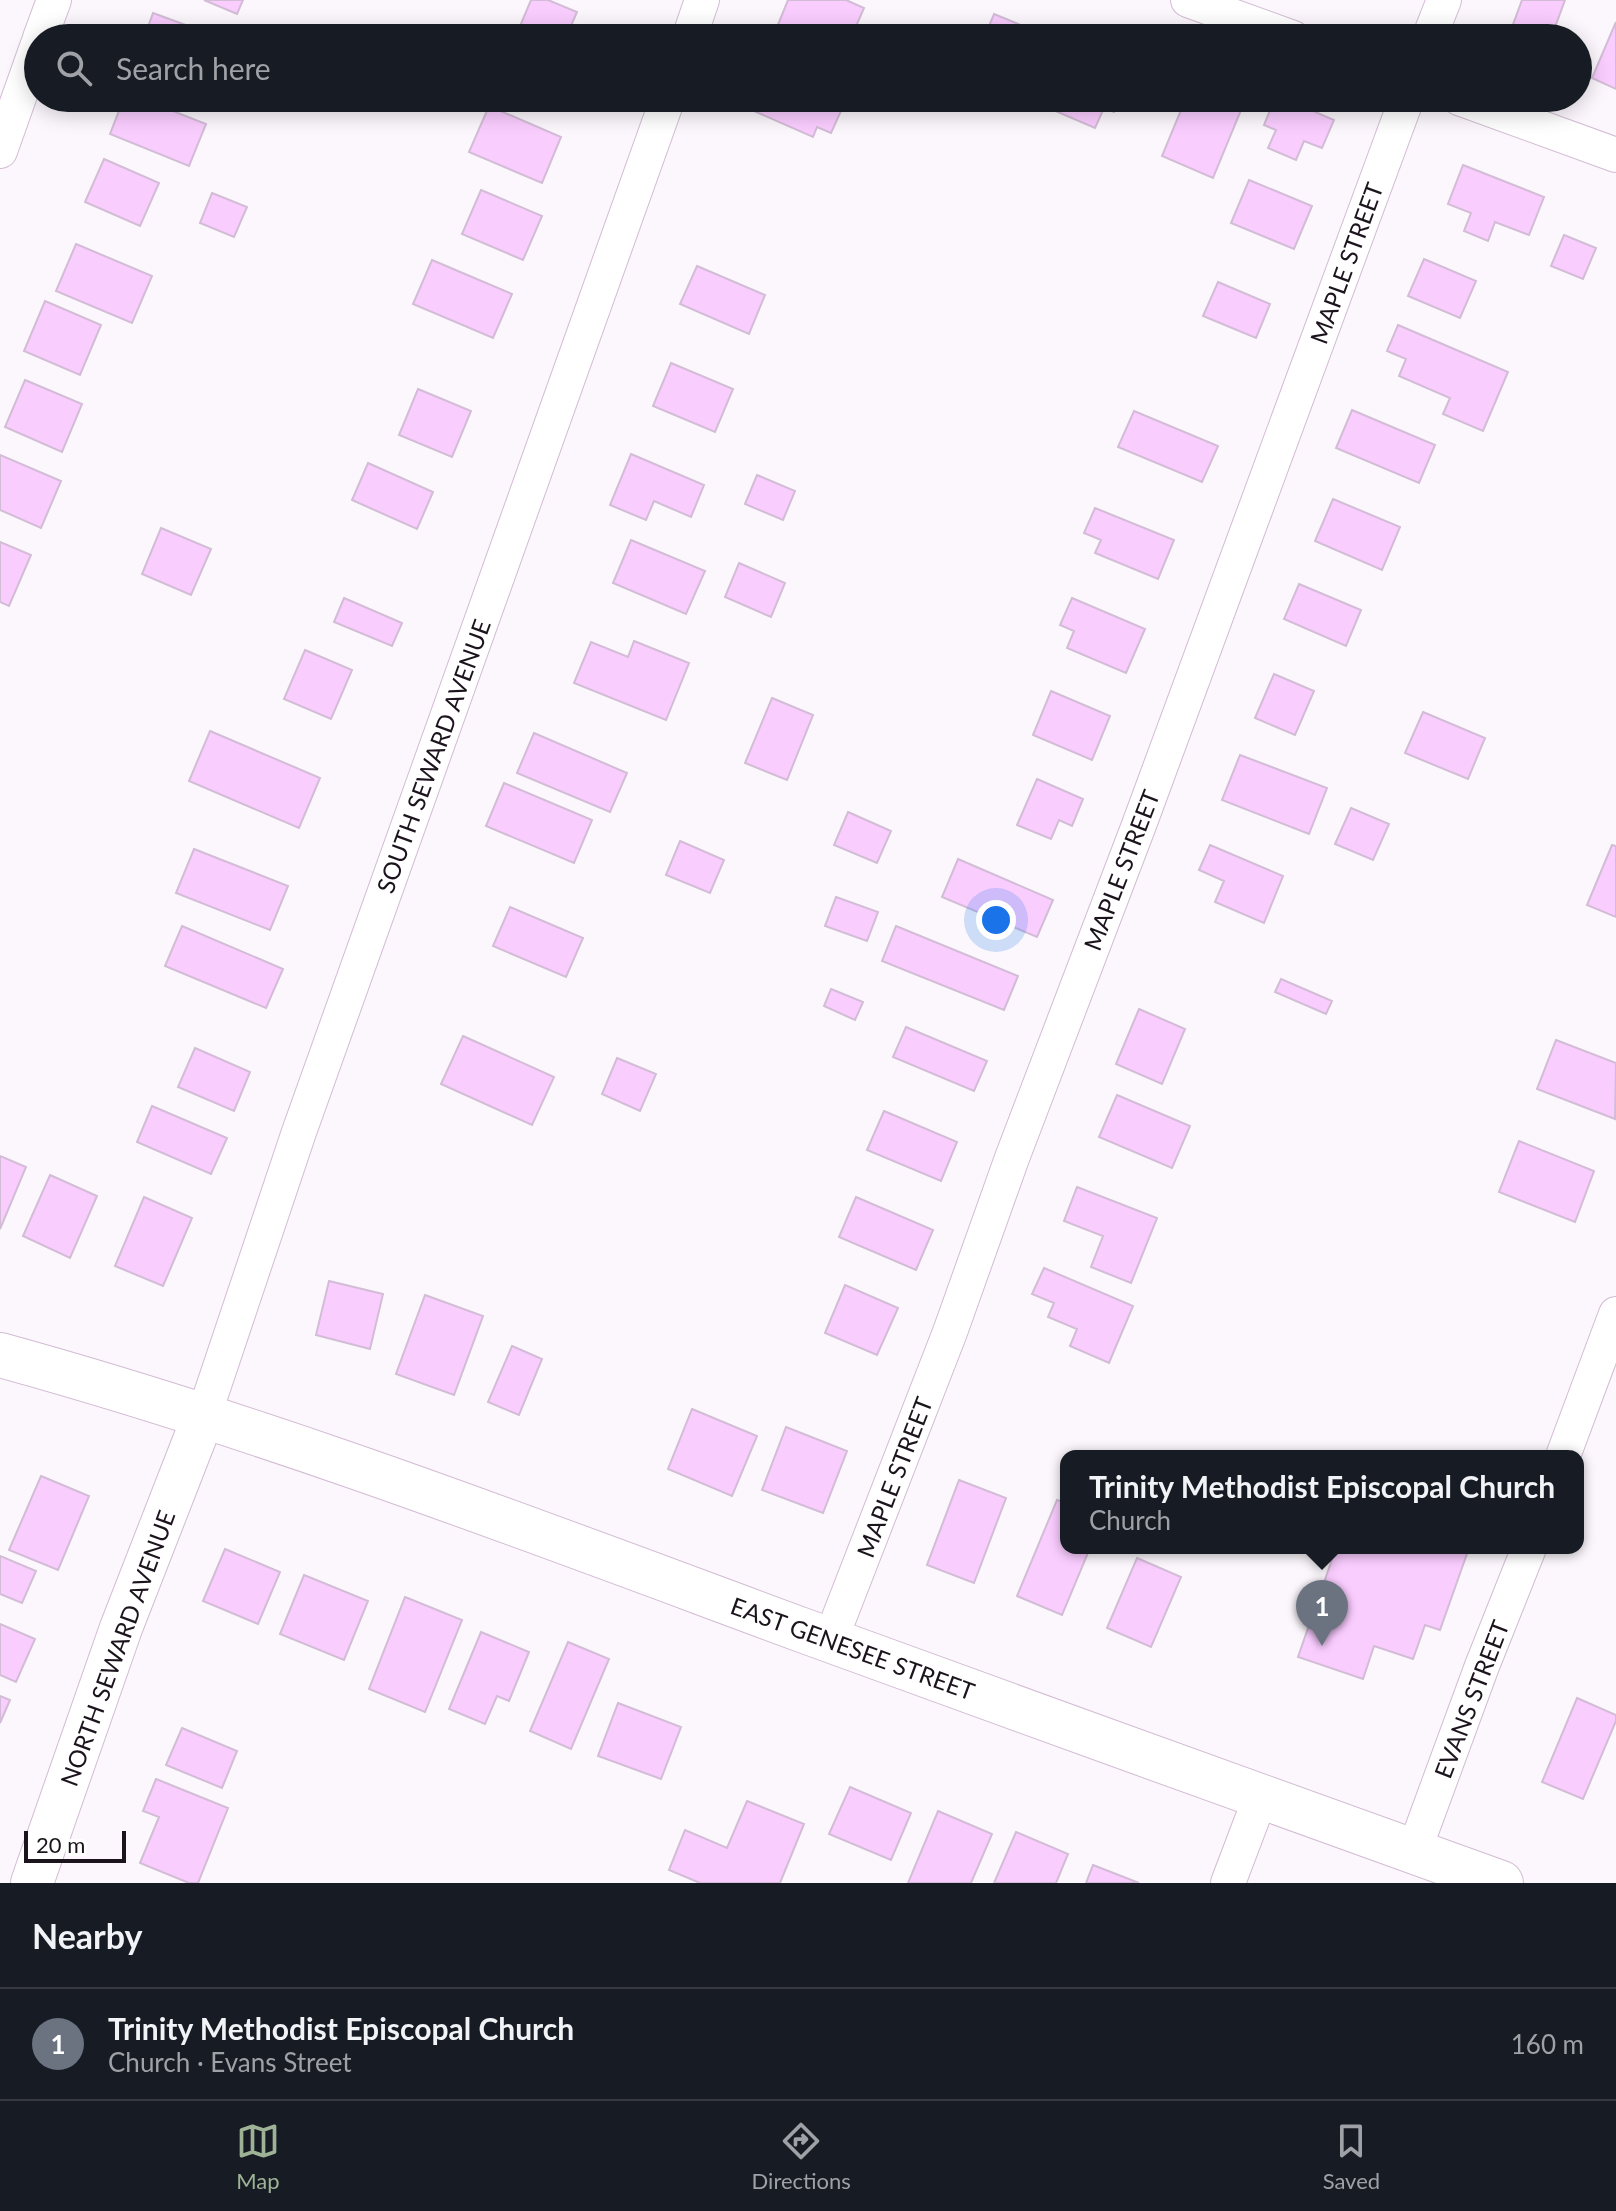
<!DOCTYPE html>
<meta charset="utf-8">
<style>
:root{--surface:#171b24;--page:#20242c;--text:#f1f3f6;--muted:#9ea1a6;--line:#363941;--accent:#9eb396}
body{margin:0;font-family:Lato,sans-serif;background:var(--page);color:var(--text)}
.scale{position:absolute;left:24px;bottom:20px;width:102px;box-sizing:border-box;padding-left:8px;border:4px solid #1c141d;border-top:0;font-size:22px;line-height:28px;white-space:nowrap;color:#1c141d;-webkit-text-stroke:6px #fff;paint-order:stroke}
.you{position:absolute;left:996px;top:920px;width:28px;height:28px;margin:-20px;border:6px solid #fff;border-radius:50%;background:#1a73e8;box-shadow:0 0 0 12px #1a73e833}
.badge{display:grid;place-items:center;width:52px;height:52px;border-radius:50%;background:var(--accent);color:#fff;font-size:26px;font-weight:700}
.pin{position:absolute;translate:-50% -66px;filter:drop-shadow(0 2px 4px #0008)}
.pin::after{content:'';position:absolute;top:42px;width:28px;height:24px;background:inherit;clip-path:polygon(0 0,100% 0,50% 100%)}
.popup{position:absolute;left:1060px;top:1450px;width:524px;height:104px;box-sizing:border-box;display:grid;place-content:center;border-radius:16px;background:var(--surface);filter:drop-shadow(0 2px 6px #0005);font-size:26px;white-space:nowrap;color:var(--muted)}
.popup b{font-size:30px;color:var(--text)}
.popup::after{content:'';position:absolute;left:50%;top:100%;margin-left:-16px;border:16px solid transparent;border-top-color:var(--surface)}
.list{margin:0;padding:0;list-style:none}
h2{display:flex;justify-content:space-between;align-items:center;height:104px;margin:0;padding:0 32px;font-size:34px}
h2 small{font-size:26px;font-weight:400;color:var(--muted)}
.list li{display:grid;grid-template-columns:52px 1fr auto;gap:24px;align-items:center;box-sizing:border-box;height:112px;padding:0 32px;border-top:2px solid var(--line)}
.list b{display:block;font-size:30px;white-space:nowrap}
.list p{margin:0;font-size:26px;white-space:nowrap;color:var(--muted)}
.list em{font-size:26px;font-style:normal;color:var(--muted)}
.icon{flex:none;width:44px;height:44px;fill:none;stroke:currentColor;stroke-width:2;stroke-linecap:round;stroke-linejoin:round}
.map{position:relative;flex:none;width:1616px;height:1883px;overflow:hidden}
.search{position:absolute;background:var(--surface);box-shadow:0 4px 20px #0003;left:24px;right:24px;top:24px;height:88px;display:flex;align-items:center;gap:20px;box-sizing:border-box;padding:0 28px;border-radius:44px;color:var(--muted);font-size:30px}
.sheet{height:216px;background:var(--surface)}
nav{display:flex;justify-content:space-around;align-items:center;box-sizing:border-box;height:112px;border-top:2px solid var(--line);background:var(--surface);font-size:22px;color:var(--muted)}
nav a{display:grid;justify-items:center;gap:4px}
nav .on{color:var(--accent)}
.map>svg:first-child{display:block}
</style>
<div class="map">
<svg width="1616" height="1883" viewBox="0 0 1616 1883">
<rect width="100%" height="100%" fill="#fbf7fc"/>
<!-- building -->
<path fill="#facdff" stroke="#d3bcd6" stroke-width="2" d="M204 0H243L237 14Z
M531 0H548L577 12 570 28 593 38H515Z
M788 0H846L864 8 851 38H790L775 32Z
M1522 0H1565L1551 38H1508Z
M153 13 221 38H144Z
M994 14 1052 38H984Z
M1616 22V89L1592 78Z
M124 98H140L206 124 189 166 110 134Z
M760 98H842L846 100 831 133 817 127 813 137 754 111Z
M1058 98H1120L1114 112 1104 108 1095 128 1053 110Z
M1186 98H1246L1213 178 1162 156Z
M1275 98H1283L1334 120 1322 148 1304 141 1296 160 1268 148 1276 130 1264 125Z
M489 106 561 137 542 183 469 152Z
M104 159 159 183 140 226 85 202Z
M1463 165 1544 197 1529 235 1495 222 1488 241 1464 231 1471 213 1448 204Z
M1249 180 1312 206 1294 249 1231 223Z
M481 190 542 216 523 260 462 234Z
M212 193 247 207 234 237 200 223Z
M1564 235 1596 248 1583 279 1551 266Z
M76 244 152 276 132 323 56 291Z
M1424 259 1476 281 1460 318 1408 296Z
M432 260 512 294 493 338 413 304Z
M697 266 765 295 749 334 680 304Z
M1218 282 1270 304 1256 338 1203 316Z
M45 301 101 325 80 375 24 351Z
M1398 325 1508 372 1483 431 1443 414 1450 398 1399 376 1406 359 1387 351Z
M671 363 733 389 715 432 653 406Z
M25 380 82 404 62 452 5 427Z
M418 389 471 411 452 457 399 435Z
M1352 410 1435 445 1419 483 1336 448Z
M1134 411 1218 446 1202 482 1118 447Z
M631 454 704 485 691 517 654 501 646 520 610 505Z
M0 455 61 481 41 528 0 510Z
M368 463 433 492 417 529 352 500Z
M757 475 795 491 783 520 745 504Z
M1333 499 1400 527 1382 570 1315 541Z
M1095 508 1174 540 1158 579 1095 553 1101 540 1084 533Z
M161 528 211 549 191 595 142 574Z
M631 540 705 571 686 614 613 583Z
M0 542 31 555 9 606 0 602Z
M739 563 785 583 771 617 725 597Z
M1299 584 1361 610 1346 646 1284 619Z
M344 598 402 623 392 646 334 622Z
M1072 598 1145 629 1126 673 1067 648 1074 631 1060 625Z
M634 641 689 663 666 720 574 683 591 642 628 657Z
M305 650 352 670 331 719 284 699Z
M1274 674 1314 691 1295 735 1255 718Z
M1051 691 1110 716 1092 760 1033 735Z
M772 698 813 715 787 780 745 763Z
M1423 712 1485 738 1468 779 1405 753Z
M210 731 320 778 299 828 189 781Z
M534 733 627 773 610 812 517 773Z
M1240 755 1327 788 1309 834 1222 800Z
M1037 779 1083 799 1072 826 1059 820 1051 839 1017 825Z
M504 783 592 820 574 863 486 826Z
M1351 808 1389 824 1373 860 1335 844Z
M848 812 891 831 877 863 834 845Z
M680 841 724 860 710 893 666 875Z
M1210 845 1283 876 1264 923 1215 902 1224 881 1199 870Z
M1612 845 1616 846V917L1587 905Z
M194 849 288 886 270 930 176 893Z
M958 859 1053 900 1037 937 942 897Z
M836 897 878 912 867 941 825 926Z
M510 907 583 938 566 977 493 946Z
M182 926 283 969 266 1008 165 966Z
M896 926 1018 976 1004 1010 882 961Z
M1281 979 1332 1001 1326 1014 1275 992Z
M831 989 863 1002 855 1020 824 1006Z
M1139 1009 1185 1029 1162 1084 1116 1064Z
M906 1027 987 1061 974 1091 893 1057Z
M463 1036 554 1077 532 1125 441 1084Z
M1556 1040 1616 1063 1615 1119 1537 1089Z
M195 1048 250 1072 234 1111 178 1087Z
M617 1058 656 1074 640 1111 602 1094Z
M1117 1095 1190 1126 1172 1168 1099 1137Z
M152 1106 227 1138 211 1174 137 1142Z
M884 1111 957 1142 941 1181 867 1150Z
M1519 1141 1594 1171 1575 1222 1499 1192Z
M0 1156 26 1167 0 1229Z
M50 1175 97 1196 70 1258 23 1236Z
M1077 1187 1157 1218 1131 1283 1091 1267 1103 1236 1064 1221Z
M144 1197 192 1218 163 1286 115 1266Z
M856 1197 933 1230 916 1270 839 1237Z
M1044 1268 1133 1306 1109 1363 1070 1346 1077 1329 1048 1317 1054 1303 1032 1294Z
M329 1281 383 1294 370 1349 316 1335Z
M845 1285 898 1308 877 1355 825 1333Z
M425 1295 483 1316 454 1395 396 1374Z
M512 1346 542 1359 519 1415 488 1402Z
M692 1409 757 1436 732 1496 668 1469Z
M786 1427 847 1451 823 1513 762 1490Z
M41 1476 89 1496 58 1570 9 1550Z
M959 1480 1006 1498 974 1583 927 1565Z
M1057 1500 1066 1503V1548H1090L1062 1615 1017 1596Z
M1336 1548H1469L1440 1630 1425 1625 1413 1659 1374 1646 1363 1679 1298 1657Z
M225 1549 280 1572 258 1624 203 1601Z
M0 1556 36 1571 22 1603 0 1594Z
M1137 1558 1181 1577 1151 1647 1107 1628Z
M304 1575 368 1601 344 1660 280 1634Z
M405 1597 462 1620 425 1712 369 1689Z
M0 1624 35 1639 16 1682 0 1675Z
M481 1632 529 1652 509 1701 497 1696 485 1724 449 1709Z
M568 1642 609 1659 571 1749 530 1731Z
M0 1696 10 1700 0 1723Z
M1577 1698 1616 1715V1721L1583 1799 1542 1782Z
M618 1703 681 1727 661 1779 598 1756Z
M182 1728 237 1751 222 1788 166 1765Z
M156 1779 228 1808 198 1883H189L140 1863 159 1817 143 1811Z
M850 1787 911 1813 891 1860 829 1834Z
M747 1801 804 1824 780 1883H700L669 1870 685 1830 727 1848Z
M938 1811 992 1834 971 1883H908Z
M1016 1832 1068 1854 1056 1883H994Z
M1093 1865 1139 1883H1086Z"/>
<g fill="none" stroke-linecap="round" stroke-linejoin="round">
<defs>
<path id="minor" d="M1188 0 1293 38
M40 38 54 0
M689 38 702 0
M1429 38 1444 0
M1459 98 1616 155
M0 151 38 44
M204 1415 299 1132 668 98
M1563 1456 1616 1314
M830 1641 950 1332 1012 1158 1139 825 1407 98
M1414 1851 1482 1666 1529 1548
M1228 1883 1261 1796"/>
<path id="tertiary" d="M32 1883 121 1628 204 1415"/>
<path id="trunk" d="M0 1355C273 1430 537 1532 802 1630 1034 1716 1269 1798 1501 1883"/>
</defs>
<!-- minor casing -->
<use href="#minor" stroke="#d3bbd5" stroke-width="36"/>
<!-- tertiary casing -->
<use href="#tertiary" stroke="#d3bbd5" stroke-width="44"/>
<!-- trunk casing -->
<use href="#trunk" stroke="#d3bbd5" stroke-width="46"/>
<!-- minor -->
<use href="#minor" stroke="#fff" stroke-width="34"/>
<!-- tertiary -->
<use href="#tertiary" stroke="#fff" stroke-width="42"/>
<!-- trunk -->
<use href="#trunk" stroke="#fff" stroke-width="44"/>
</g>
<g text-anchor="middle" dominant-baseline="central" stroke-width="8" stroke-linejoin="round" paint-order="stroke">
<!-- street labels -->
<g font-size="24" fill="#1c141d" stroke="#fff">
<text transform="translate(1346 263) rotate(-70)">MAPLE STREET</text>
<text transform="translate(433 756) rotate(-70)">SOUTH SEWARD AVENUE</text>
<text transform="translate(1121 870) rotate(-69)">MAPLE STREET</text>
<text transform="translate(894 1477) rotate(-69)">MAPLE STREET</text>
<text transform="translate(117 1648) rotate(-70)">NORTH SEWARD AVENUE</text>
<text transform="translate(853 1648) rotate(20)">EAST GENESEE STREET</text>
<text transform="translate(1471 1699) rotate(-69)">EVANS STREET</text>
</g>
</g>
</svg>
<div class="scale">20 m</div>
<div class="you"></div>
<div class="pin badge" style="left:1322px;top:1646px;background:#6b7280">1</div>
<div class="popup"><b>Trinity Methodist Episcopal Church</b>Church</div>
<div class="search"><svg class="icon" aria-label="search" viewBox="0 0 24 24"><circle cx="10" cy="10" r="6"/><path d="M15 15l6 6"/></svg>Search here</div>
</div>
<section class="sheet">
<h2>Nearby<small></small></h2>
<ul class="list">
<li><span class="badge" style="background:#6b7280">1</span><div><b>Trinity Methodist Episcopal Church</b><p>Church · Evans Street</p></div><em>160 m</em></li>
</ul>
</section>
<nav>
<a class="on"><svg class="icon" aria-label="map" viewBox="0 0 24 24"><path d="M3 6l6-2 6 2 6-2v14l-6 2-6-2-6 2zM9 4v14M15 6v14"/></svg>Map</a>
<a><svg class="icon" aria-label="directions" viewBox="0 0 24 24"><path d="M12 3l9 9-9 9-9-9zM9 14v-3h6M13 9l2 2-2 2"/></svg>Directions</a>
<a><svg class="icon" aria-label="saved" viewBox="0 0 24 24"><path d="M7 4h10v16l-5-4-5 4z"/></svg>Saved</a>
</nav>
